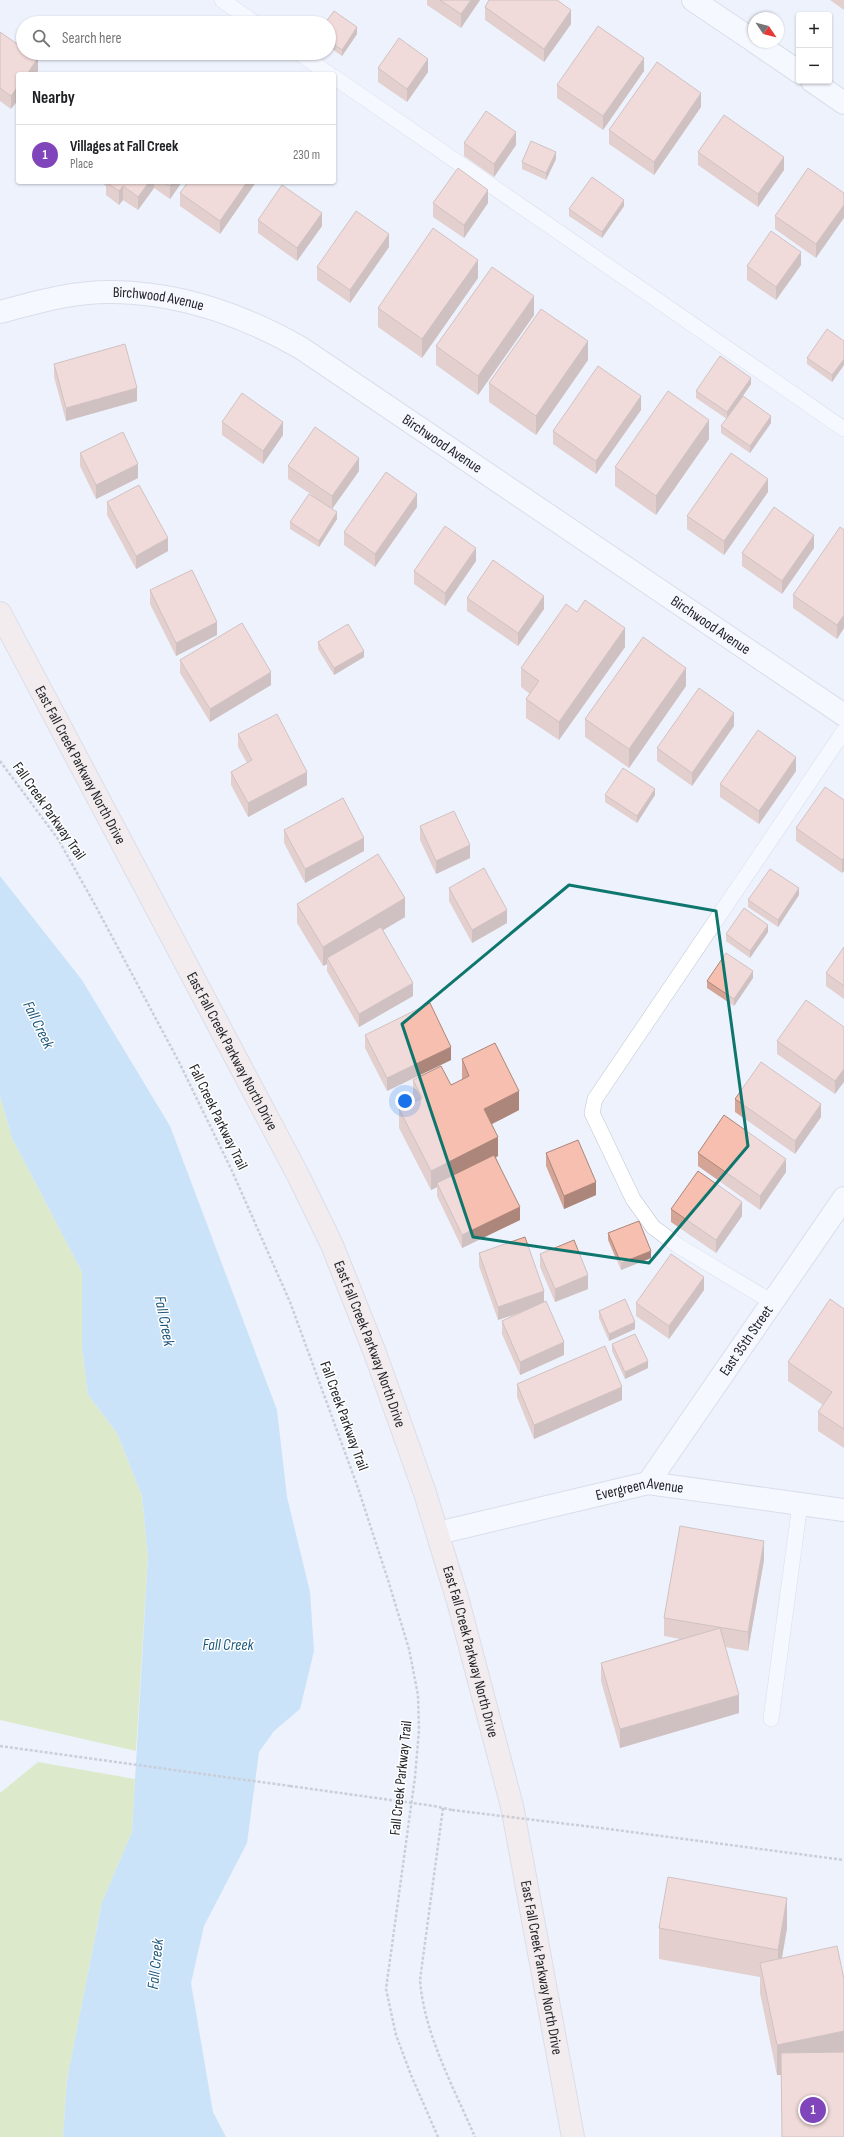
<!DOCTYPE html>
<meta charset="utf-8">
<style>
:root{--surface:#fff;--page:#f6f6f6;--text:#202124;--muted:#757577;--line:#e0e0e0;--accent:#8045ba}
body{margin:0;font-family:"Sofia Sans Condensed",sans-serif;background:var(--page);color:var(--text)}
.controls{position:absolute;right:12px;top:12px;display:grid;overflow:hidden;border-radius:4px;box-shadow:0 1px 3px #0004}
.controls button{width:36px;height:36px;display:grid;place-items:center;padding:0;border:0;border-bottom:1px solid var(--line);background:var(--surface);color:var(--text);font:20px sans-serif}
.compass{position:absolute;left:748px;top:12px;width:36px;height:36px;border-radius:50%;background:var(--surface);box-shadow:0 1px 3px #0004;rotate:125deg}
.you{position:absolute;left:405px;top:1101px;width:14px;height:14px;margin:-10px;border:3px solid #fff;border-radius:50%;background:#1a73e8;box-shadow:0 0 0 6px #1a73e833}
.badge{display:grid;place-items:center;width:26px;height:26px;border-radius:50%;background:var(--accent);color:#fff;font-size:13px;font-weight:700}
.pin{position:absolute;translate:-50% -50%;border:2px solid #fff;box-shadow:0 1px 4px #0006}
.list{margin:0;padding:0;list-style:none}
h2{display:flex;justify-content:space-between;align-items:center;height:52px;margin:0;padding:0 16px;font-size:17px}
h2 small{font-size:13px;font-weight:400;color:var(--muted)}
.list li{display:grid;grid-template-columns:26px 1fr auto;gap:12px;align-items:center;box-sizing:border-box;height:60px;padding:0 16px;border-top:1px solid var(--line)}
.list b{display:block;font-size:15px;white-space:nowrap}
.list p{margin:0;font-size:13px;white-space:nowrap;color:var(--muted)}
.list em{font-size:13px;font-style:normal;color:var(--muted)}
.icon{flex:none;width:22px;height:22px;fill:none;stroke:currentColor;stroke-width:2;stroke-linecap:round;stroke-linejoin:round}
.map{position:relative;flex:none;width:844px;height:2137px;overflow:hidden}
.search{position:absolute;background:var(--surface);box-shadow:0 1px 3px #0004;left:16px;top:16px;width:320px;height:44px;display:flex;align-items:center;gap:10px;box-sizing:border-box;padding:0 14px;border-radius:22px;color:var(--muted);font-size:15px}
.panel{position:absolute;background:var(--surface);box-shadow:0 1px 3px #0004;left:16px;top:72px;width:320px;height:112px;border-radius:4px}
.map>svg:first-child{display:block}
</style>
<div class="map">
<svg width="844" height="2137" viewBox="0 0 844 2137">
<rect width="100%" height="100%" fill="#edf2fd"/>
<!-- green -->
<path fill="#cbde8f" d="M0 1096 12 1138 82 1272V1347L88 1395 117 1433 142 1496 148 1556 136 1751 0 1720Z
M38 1762 135 1779 132 1832 102 1902 67 2080 63 2137H0V1793Z"/>
<!-- water -->
<path fill="#a2d0f2" d="M0 876 82 980 170 1126 277 1410 287 1497 310 1592 314 1651 300 1709 274 1731 259 1752 247 1843 204 1926 191 1983 213 2112 226 2137H63L67 2080 102 1902 132 1832 148 1556 142 1496 117 1433 88 1395 82 1347V1272L12 1138 0 1096Z"/>
<g fill="none" stroke-linecap="round" stroke-linejoin="round">
<defs>
<path id="service" d="M222 0 255 23
M299 53 329 74
M334 77 844 429
M772 1302 677 1245 653 1227 633 1199 592 1113 595 1099 844 731
M771 1719 800 1504"/>
<g id="minor">
<path d="M693 0 754 41"/>
<path d="M755 42 799 72"/>
<path d="M812 81 844 103"/>
<path id="s1" d="M0 312C37 302 75 291 114 292 181 293 243 315 301 348L844 715"/>
<path id="s2" d="M648 1483 844 1198"/>
<path id="s3" d="M438 1533 648 1483 844 1510"/>
</g>
<g id="secondary">
<path id="s4" d="M0 613 299 1177 332 1245 375 1353 425 1493 458 1601 512 1806 573 2137"/>
</g>
</defs>
<!-- service casing -->
<use href="#service" stroke="#c1c6d1" stroke-width="16"/>
<!-- minor casing -->
<use href="#minor" stroke="#c1c6d1" stroke-width="24"/>
<!-- secondary casing -->
<use href="#secondary" stroke="#c1c6d1" stroke-width="24"/>
<!-- path -->
<path stroke="#9fa3ab" stroke-width="2.5" stroke-dasharray="3 2" stroke-linecap="butt" d="M0 761 58 839 94 903 179 1062 232 1171 290 1302 358 1488 388 1580 409 1649 418 1695 419 1730 415 1777 386 1989 396 2035 411 2075 438 2137
M0 1746 290 1786
M434 1806 452 1810
M443 1808 420 1980C424 2034 454 2088 475 2137
M601 1828 844 1860"/>
<!-- service -->
<use href="#service" stroke="#fff" stroke-width="15"/>
<!-- minor -->
<use href="#minor" stroke="#fff" stroke-width="22"/>
<!-- secondary -->
<use href="#secondary" stroke="#fbe4db" stroke-width="22"/>
<!-- path-bridge -->
<path stroke="#9fa3ab" stroke-width="2.5" stroke-dasharray="3 2" stroke-linecap="butt" d="M290 1786 434 1806
M452 1810 601 1828"/>
</g>
<!-- wall -->
<path fill="#d4a496" d="M427 0H480L461 28 427 5Z
M830 0H844V10Z
M485 7 571 24 544 62 485 20Z
M329 23 357 34 342 56 329 47Z
M0 32 38 71 36 74H18V100L11 109 0 101Z
M378 68 428 72 407 102 378 82Z
M644 71 603 130 557 98V85Z
M701 107 654 175 609 144V130Z
M464 143 516 145 494 177 464 156Z
M698 152 784 170 758 207 698 165Z
M556 159 546 180 522 169V162Z
M101 182H182L170 199 154 188 138 210 123 200 119 205 106 195V186Z
M256 182 220 234 180 206V193Z
M844 193 816 258 775 229V216Z
M433 203H488L464 238 433 217Z
M624 206 602 238 569 216V209Z
M258 220 322 226 297 261 258 233Z
M389 247 350 303 317 280V267Z
M801 265 776 300 747 280V266Z
M478 278 422 358 378 327V308Z
M534 315 478 395 436 365V346Z
M844 341V365L832 382 807 364V358Z
M588 360 536 435 489 402V383Z
M54 364 137 401 66 421 54 377Z
M751 384 730 415 771 423 750 453 721 433V426L727 419 696 398V391Z
M641 410 596 474 553 444V431Z
M222 422 283 435 263 464 222 435Z
M709 439 656 515 615 486V467Z
M80 453 138 478 96 499 80 466Z
M288 466 359 471 332 509 337 519 319 547 290 529V522L312 495 288 479Z
M768 492 724 555 687 529V516Z
M107 502 168 551 136 569 107 515Z
M417 507 375 567 344 545V532Z
M844 530V628L837 639 793 608V595Z
M814 548 782 594 742 566V553Z
M476 561 445 606 414 584V571Z
M150 590 217 635 176 656 150 604Z
M467 598 544 609 518 646 467 611Z
M318 642 364 657 334 675 318 649Z
M625 647 559 740 526 718V699L530 694 521 687V668Z
M180 660 271 685 210 722 180 673Z
M686 686 629 768 585 737V719Z
M734 726 692 786 657 761V748Z
M238 734 307 785 248 817 231 785V772L247 763 238 747Z
M796 771 759 824 720 797V784Z
M605 795H655L637 823 605 802Z
M844 800 842 873 796 841V828Z
M420 826 470 858 436 874 420 840Z
M284 830 364 851 305 883 284 843Z
M449 888 507 923 472 943 449 901Z
M799 895 778 927 748 907V900Z
M297 904 405 917 383 930 413 996 359 1027 327 971V964L323 966 297 923Z
M768 932 750 958 726 941V934Z
M844 947V999L826 986V973Z
M753 978 734 1006 707 988V981Z
M844 1027 835 1094 777 1054V1041Z
M365 1035 451 1060 387 1091 365 1048Z
M462 1059 519 1110 492 1124 498 1156 496 1157 520 1220 462 1248 437 1196V1187L431 1190 399 1128V1109L415 1102 413 1099V1080L451 1085 462 1080Z
M735 1099 821 1117 795 1154 735 1112Z
M546 1153 596 1195 564 1209 546 1166Z
M698 1153 786 1172 760 1210 698 1166Z
M671 1209 742 1216 716 1253 671 1222Z
M608 1233 651 1258 621 1270 608 1240Z
M479 1253 544 1302 564 1355 520 1375 502 1334V1321L521 1313 498 1320 479 1266Z
M540 1254 588 1289 555 1302 540 1267Z
M704 1290 669 1339 636 1316V1303Z
M844 1309V1448L818 1431V1412L823 1405 788 1381V1362Z
M599 1311 635 1329 609 1341 599 1318Z
M612 1344 648 1368 625 1379 612 1351Z
M517 1384 622 1400 534 1439 517 1397Z
M764 1560 748 1651 725 1647 739 1713 620 1748 601 1681V1663L680 1639 664 1636V1618Z
M659 1928H787L782 1958 844 2137H782L781 2075H777L760 1993V1977L659 1959Z"/>
<!-- shaded-wall -->
<path fill="#ac867a" d="M471 0H480L461 28V14Z
M571 10V24L544 62V49Z
M357 27V34L342 56V50Z
M38 58V71L36 74H27Z
M644 58V71L603 130V116Z
M428 59V72L407 102V89Z
M18 86V100L11 109V96Z
M701 93V107L654 175V162Z
M516 132V145L494 177V164Z
M556 152V159L546 180V173Z
M784 157V170L758 207V194Z
M149 182H154V188L138 210V197Z
M172 182H182L170 199V186Z
M247 182H256L220 234V221Z
M123 186V200L119 205V191Z
M488 190V203L464 238V225Z
M624 200V206L602 238V232Z
M844 205V218L816 258V244Z
M322 213V226L297 261V248Z
M389 234V247L350 303V290Z
M801 252V265L776 300V287Z
M478 260V278L422 358V339Z
M534 296V315L478 395V376Z
M588 341V360L536 435V416Z
M844 359V365L832 382V375Z
M751 378V384L727 419V412Z
M137 388V401L66 421V408Z
M641 396V410L596 474V461Z
M771 416V423L750 453V446Z
M709 420V439L656 515V496Z
M283 422V435L263 464V451Z
M359 458V471L332 509V496Z
M138 464V478L96 499V485Z
M768 479V492L724 555V541Z
M417 494V507L375 567V554Z
M337 512V519L319 547V541Z
M814 535V548L782 594V581Z
M168 538V551L136 569V556Z
M476 548V561L445 606V593Z
M544 596V609L518 646V633Z
M844 615V628L837 639V625Z
M217 622V635L176 656V643Z
M625 628V647L559 740V722Z
M364 651V657L334 675V668Z
M686 668V686L629 768V749Z
M271 672V685L210 722V709Z
M734 713V726L692 786V773Z
M796 757V771L759 824V811Z
M307 772V785L248 817V803Z
M655 789V795L637 823V816Z
M364 838V851L305 883V869Z
M470 845V858L436 874V861Z
M844 858V871L842 873V860Z
M799 888V895L778 927V920Z
M405 898V917L330 962 327 958V964L323 966V947Z
M507 910V923L472 943V930Z
M768 925V932L750 958V951Z
M753 971V978L734 1006V999Z
M413 983V996L359 1027V1014Z
M451 1047V1060L387 1091V1078Z
M844 1069V1082L835 1094V1081Z
M519 1091V1110L484 1128V1109Z
M821 1104V1117L795 1154V1141Z
M498 1137V1156L438 1186 437 1183V1187L431 1190V1171Z
M786 1159V1172L760 1210V1196Z
M596 1182V1195L564 1209V1196Z
M742 1202V1216L716 1253V1240Z
M520 1207V1220L462 1248V1235Z
M651 1251V1258L621 1270V1263Z
M588 1275V1289L555 1302V1289Z
M704 1277V1290L669 1339V1326Z
M544 1291V1304L498 1320V1307Z
M635 1322V1329L609 1341V1334Z
M564 1342V1355L520 1375V1362Z
M648 1361V1368L625 1379V1372Z
M622 1387V1400L534 1439V1425Z
M764 1541V1560L748 1651V1632Z
M739 1695V1713L620 1748V1729Z
M787 1898V1928L778 1980V1950Z
M844 2031V2061L781 2053V2075H777V2045Z"/>
<!-- building -->
<path fill="#f6bfaf" stroke="#ac867a" d="M440 0H471L461 14Z
M489 0H557L571 10 544 49 485 7Z
M334 11 357 27 342 50 329 41V23H325Z
M598 26 644 58 603 116 557 85Z
M0 32 23 48V53H31L38 58 27 74H18V86L11 96 0 88Z
M399 38 428 59 407 89 378 68Z
M657 62 701 93 654 162 609 130Z
M486 111 516 132 494 164 464 143Z
M724 115 784 157 758 194 698 152Z
M531 141 556 152 546 173 522 162Z
M458 168 488 190 464 225 433 203Z
M808 168 844 193V205L816 244 775 216Z
M592 177 624 200 602 232 569 209Z
M106 182H149L138 197 123 186 119 191Z
M164 182H172L170 186Z
M188 182H247L220 221 180 193Z
M282 185 322 213 297 248 258 220Z
M356 211 389 234 350 290 317 267Z
M433 228 478 260 422 339 378 308Z
M771 231 801 252 776 287 747 266Z
M492 267 534 296 478 376 436 346Z
M541 309 588 341 536 416 489 383Z
M827 329 844 341V359L832 375 807 358Z
M125 344 137 388 66 408 54 364Z
M720 356 751 378 727 412 696 391Z
M598 366 641 396 596 461 553 431Z
M668 391 709 420 656 496 615 467Z
M242 393 283 422 263 451 222 422Z
M743 396 771 416 750 446 721 426Z
M315 427 359 458 332 496 288 466Z
M123 432 138 464 96 485 80 453Z
M731 453 768 479 724 541 687 516Z
M386 472 417 494 375 554 344 532Z
M139 485 168 538 136 556 107 502Z
M309 494 337 512 319 541 290 522Z
M774 507 814 535 782 581 742 553Z
M445 526 476 548 445 593 414 571Z
M840 527 844 530V615L837 625 793 595Z
M493 560 544 596 518 633 467 598Z
M192 570 217 622 176 643 150 590Z
M585 600 625 628 559 722 526 699 539 681 521 668 566 604 577 612Z
M242 623 271 672 210 709 180 660Z
M348 624 364 651 334 668 318 642Z
M643 637 686 668 629 749 585 719Z
M699 688 734 713 692 773 657 748Z
M277 714 307 772 248 803 231 772 252 760 238 734Z
M758 730 796 757 759 811 720 784Z
M623 768 655 789 637 816 605 795Z
M825 787 844 800V858L842 860 796 828Z
M343 798 364 838 305 869 284 830Z
M454 811 470 845 436 861 420 826Z
M378 854 405 898 323 947 297 904Z
M484 868 507 910 472 930 449 888Z
M770 869 799 888 778 920 748 900Z
M744 908 768 925 750 951 726 934Z
M381 927 413 983 359 1014 327 958Z
M844 947V986L826 973Z
M726 953 753 971 734 999 707 981Z
M806 1000 844 1027V1069L835 1081 777 1041Z
M430 1003 451 1047 387 1078 365 1035Z
M495 1043 519 1091 484 1109 498 1137 431 1171 399 1109 422 1098 413 1080 441 1066 451 1085 469 1076 462 1059Z
M761 1062 821 1104 795 1141 735 1099Z
M724 1115 786 1159 760 1196 698 1153Z
M578 1140 596 1182 564 1196 546 1153Z
M494 1155 520 1207 462 1235 437 1183Z
M698 1171 742 1202 716 1240 671 1209Z
M639 1221 651 1251 621 1263 608 1233Z
M525 1237 544 1291 498 1307 479 1253Z
M574 1240 588 1275 555 1289 540 1254Z
M671 1254 704 1277 669 1326 636 1303Z
M625 1299 635 1322 609 1334 599 1311Z
M830 1299 844 1309V1429L818 1412 832 1392 788 1362Z
M546 1301 564 1342 520 1362 502 1321Z
M635 1334 648 1361 625 1372 612 1344Z
M605 1346 622 1387 534 1425 517 1384Z
M680 1526 764 1541 748 1632 664 1618Z
M720 1628 739 1695 620 1729 601 1663Z
M668 1877 787 1898 778 1950 659 1928Z
M837 1946 844 1979V2031L777 2045 760 1963Z
M844 2052V2137H782L781 2053Z"/>
<!-- marked area -->
<path d="M0 0H844V2137H0ZM569 885 716 911 748 1146 649 1263 473 1237 402 1024Z" fill="#edf2fd" fill-opacity=".55" fill-rule="evenodd"/>
<path fill="none" stroke="#0f766e" stroke-width="3" stroke-linejoin="round" d="M569 885 716 911 748 1146 649 1263 473 1237 402 1024Z"/>
<g text-anchor="middle" dominant-baseline="central" stroke-width="3" stroke-linejoin="round" paint-order="stroke">
<!-- street labels -->
<g font-size="15" fill="#232529" stroke="#fff">
<text stroke="none"><textPath href="#s1" startOffset="161">Birchwood Avenue</textPath></text>
<text stroke="none"><textPath href="#s1" startOffset="484">Birchwood Avenue</textPath></text>
<text stroke="none"><textPath href="#s1" startOffset="808">Birchwood Avenue</textPath></text>
<text stroke="none"><textPath href="#s4" startOffset="172">East Fall Creek Parkway North Drive</textPath></text>
<text transform="translate(49 811) rotate(55)">Fall Creek Parkway Trail</text>
<text stroke="none"><textPath href="#s4" startOffset="496">East Fall Creek Parkway North Drive</textPath></text>
<text transform="translate(218 1117) rotate(64)">Fall Creek Parkway Trail</text>
<text stroke="none"><textPath href="#s2" startOffset="173">East 35th Street</textPath></text>
<text stroke="none"><textPath href="#s4" startOffset="820">East Fall Creek Parkway North Drive</textPath></text>
<text transform="translate(344 1416) rotate(70)">Fall Creek Parkway Trail</text>
<text stroke="none"><textPath href="#s3" startOffset="207">Evergreen Avenue</textPath></text>
<text stroke="none"><textPath href="#s4" startOffset="1144">East Fall Creek Parkway North Drive</textPath></text>
<text transform="translate(401 1778) rotate(-84)">Fall Creek Parkway Trail</text>
<text stroke="none"><textPath href="#s4" startOffset="1468">East Fall Creek Parkway North Drive</textPath></text>
</g>
<!-- water labels -->
<g font-size="16" font-style="italic" fill="#1d587e" stroke="#fff">
<text transform="translate(38 1025) rotate(64)">Fall Creek</text>
<text transform="translate(164 1321) rotate(79)">Fall Creek</text>
<text x="228" y="1645">Fall Creek</text>
<text transform="translate(156 1964) rotate(-84)">Fall Creek</text>
</g>
</g>
</svg>
<div class="controls">
<button>+</button>
<button>−</button>
</div>
<svg class="compass" viewBox="-18 -18 36 36"><path d="M0-13l5 13h-10z" fill="#e53935"/><path d="M0 13l5-13h-10z" fill="#757577"/></svg>
<div class="you"></div>
<div class="pin badge" style="left:813px;top:2110px">1</div>
<div class="search"><svg class="icon" aria-label="search" viewBox="0 0 24 24"><circle cx="10" cy="10" r="6"/><path d="M15 15l6 6"/></svg>Search here</div>
<section class="panel">
<h2>Nearby<small></small></h2>
<ul class="list">
<li><span class="badge">1</span><div><b>Villages at Fall Creek</b><p>Place</p></div><em>230 m</em></li>
</ul>
</section>
</div>
